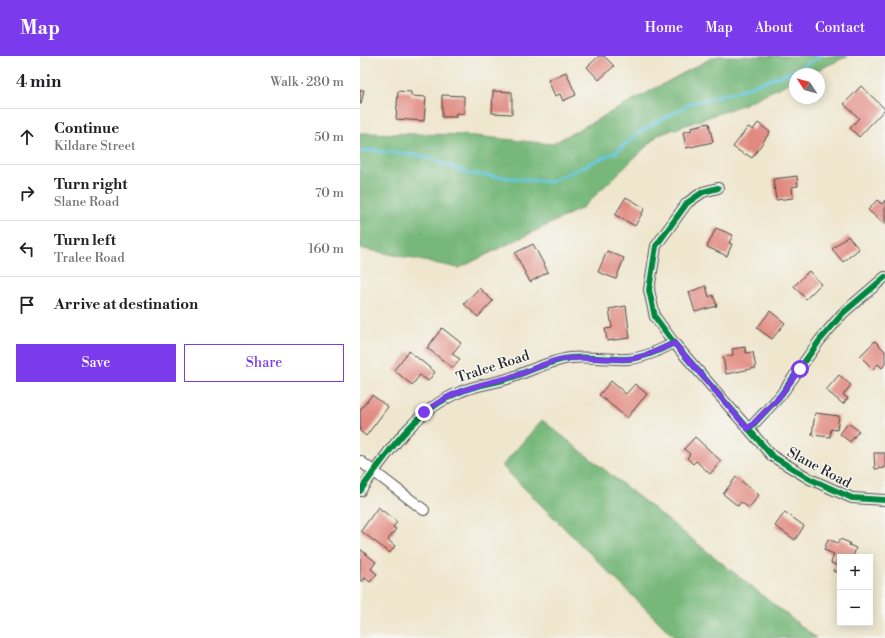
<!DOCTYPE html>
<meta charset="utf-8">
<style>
:root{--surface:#fff;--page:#f6f6f6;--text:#202124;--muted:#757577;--line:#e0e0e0;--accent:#7c3aed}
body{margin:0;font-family:"Libre Bodoni",serif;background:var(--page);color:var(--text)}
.controls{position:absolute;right:12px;bottom:12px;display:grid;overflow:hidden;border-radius:0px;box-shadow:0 2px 10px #0003}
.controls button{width:36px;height:36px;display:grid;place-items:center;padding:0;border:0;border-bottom:1px solid var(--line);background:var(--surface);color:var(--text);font:20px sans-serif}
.compass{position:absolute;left:429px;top:12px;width:36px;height:36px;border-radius:50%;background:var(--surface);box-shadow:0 2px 10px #0003;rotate:306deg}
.stop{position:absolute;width:12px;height:12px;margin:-9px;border:3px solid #7c3aed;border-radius:50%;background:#fff}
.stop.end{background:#7c3aed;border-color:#fff;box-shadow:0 1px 4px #0008}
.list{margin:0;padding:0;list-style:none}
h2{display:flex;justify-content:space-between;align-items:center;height:52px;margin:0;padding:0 16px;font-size:17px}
h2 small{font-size:13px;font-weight:400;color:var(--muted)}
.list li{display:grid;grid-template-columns:26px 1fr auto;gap:12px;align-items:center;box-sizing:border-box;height:56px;padding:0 16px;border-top:1px solid var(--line)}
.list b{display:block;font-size:15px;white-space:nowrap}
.list p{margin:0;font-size:13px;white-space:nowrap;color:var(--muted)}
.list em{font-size:13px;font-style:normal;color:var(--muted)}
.actions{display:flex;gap:8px;padding:12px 16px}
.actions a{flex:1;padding:9px 0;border:1px solid var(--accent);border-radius:0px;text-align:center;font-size:14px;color:var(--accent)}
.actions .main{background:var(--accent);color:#fff}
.icon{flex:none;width:22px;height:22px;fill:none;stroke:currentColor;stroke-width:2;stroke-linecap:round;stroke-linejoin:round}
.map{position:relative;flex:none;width:525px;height:582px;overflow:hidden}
header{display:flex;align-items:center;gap:24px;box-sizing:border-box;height:56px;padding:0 20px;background:var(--accent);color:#fff}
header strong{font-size:19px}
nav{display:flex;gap:22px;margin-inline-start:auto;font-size:14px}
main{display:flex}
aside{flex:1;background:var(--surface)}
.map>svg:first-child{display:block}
</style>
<header>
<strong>Map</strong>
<nav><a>Home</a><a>Map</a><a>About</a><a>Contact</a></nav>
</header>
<main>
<aside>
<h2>4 min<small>Walk · 280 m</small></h2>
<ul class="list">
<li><svg class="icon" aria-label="ahead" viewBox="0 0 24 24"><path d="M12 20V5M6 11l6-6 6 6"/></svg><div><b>Continue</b><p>Kildare Street</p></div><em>50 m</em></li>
<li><svg class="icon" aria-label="right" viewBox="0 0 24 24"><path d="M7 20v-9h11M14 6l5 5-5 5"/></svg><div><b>Turn right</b><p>Slane Road</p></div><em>70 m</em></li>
<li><svg class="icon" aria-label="left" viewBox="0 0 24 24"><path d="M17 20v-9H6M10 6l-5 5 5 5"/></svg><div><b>Turn left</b><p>Tralee Road</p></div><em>160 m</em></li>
<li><svg class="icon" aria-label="arrive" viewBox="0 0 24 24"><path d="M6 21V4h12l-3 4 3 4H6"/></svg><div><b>Arrive at destination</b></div></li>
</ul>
<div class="actions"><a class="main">Save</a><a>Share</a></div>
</aside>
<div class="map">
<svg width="525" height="582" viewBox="0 0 525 582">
<rect width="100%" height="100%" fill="#f6f6f2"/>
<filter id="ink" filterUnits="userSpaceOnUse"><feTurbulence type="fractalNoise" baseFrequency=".025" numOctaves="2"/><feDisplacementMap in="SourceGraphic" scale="8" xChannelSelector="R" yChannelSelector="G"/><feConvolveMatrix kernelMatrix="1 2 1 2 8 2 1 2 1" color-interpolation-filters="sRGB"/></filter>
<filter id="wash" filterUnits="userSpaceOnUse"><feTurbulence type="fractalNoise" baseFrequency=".012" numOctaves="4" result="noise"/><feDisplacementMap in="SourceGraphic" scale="16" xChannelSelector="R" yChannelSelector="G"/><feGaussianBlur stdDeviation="0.9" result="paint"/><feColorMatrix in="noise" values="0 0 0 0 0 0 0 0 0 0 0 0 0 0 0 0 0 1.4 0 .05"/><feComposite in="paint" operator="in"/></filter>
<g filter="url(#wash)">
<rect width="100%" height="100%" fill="#efe6ce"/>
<!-- forest -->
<path fill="#77b87a" stroke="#517252" d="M358 0H488L449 18H435V24L382 49 298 79 222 152 99 212 0 192V77L104 79 192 88 346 5Z
M182 364 456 582H315L142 410Z"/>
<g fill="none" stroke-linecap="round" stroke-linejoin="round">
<!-- stream -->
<path stroke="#62c6e0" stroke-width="3" d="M0 96 8 94 58 99 112 118 189 126 256 96 283 74 332 47 375 36 434 15 460 0"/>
</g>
<g id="blocks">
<!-- building -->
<path fill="#e18980" d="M239 0H244L254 10 239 24 227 11Z
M206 16 216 39 203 45 200 38 195 40 188 24Z
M501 30 525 53 499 81 490 72 499 62 484 48Z
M0 34H4L1 48H0Z
M38 35 51 36V40L66 41 64 65 36 63Z
M133 35 152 36V58L132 57Z
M82 39 104 40V58L96 57V61H82Z
M349 67 353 86 326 92 323 76 332 74 331 71Z
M398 67 410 76 392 102 386 98 385 99 373 91 388 71 393 74Z
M437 120 438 130 432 131 433 142 416 144 413 123Z
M266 141 285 152 275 170 255 159Z
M517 144 522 148 525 144V169L508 154Z
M356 172 373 179 369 187 372 188 367 200 347 191Z
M488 180 499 193 483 206 472 193Z
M173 188 188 216 170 226 155 197Z
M247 195 264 202 256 223 238 216Z
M449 215 461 228 446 243 434 230Z
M346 230 349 241 353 239 357 250 335 256 329 236Z
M119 232 133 245 118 261 104 248Z
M266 250 270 282 247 285 245 273 252 272 249 253Z
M410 255 425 267 412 283 397 272Z
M82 272 101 287 92 298 100 303 93 312 67 292Z
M515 285 525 295V308L522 312 518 308 513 313 500 300Z
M385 291 386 297 393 296 396 312 366 318 363 301 373 299 372 293Z
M49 295 75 316 68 325 60 319 52 329 34 314Z
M479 319 491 329 483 339 488 342 483 348 466 334Z
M251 325 266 338 275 328 287 338 267 362 239 339Z
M12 339 28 351 6 380 0 375V354Z
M455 357 479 360 477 374 471 373 470 381 452 379Z
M488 367 499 375 490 386 480 378Z
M335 381 361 405 350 418 336 405 333 408 327 402 330 398 324 393Z
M514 397H525V412L515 413Z
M376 421 399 439 389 452 381 446 378 450 363 438Z
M18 451 37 466 33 471 36 473 28 484 35 490 30 497 1 475Z
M425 456 444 470 435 484 415 470Z
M468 483 478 487 480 483 490 487 489 489 496 492 493 501H480V517L473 515 476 509 471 507 474 498 464 494Z
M0 493 16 506 11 513 17 518 10 526 5 522 2 526 0 524Z"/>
</g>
</g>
<g filter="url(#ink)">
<use href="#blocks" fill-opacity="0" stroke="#484743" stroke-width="1"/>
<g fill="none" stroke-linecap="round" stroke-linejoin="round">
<defs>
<path id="street" d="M358 132 343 136 327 147 296 190 289 234 295 261 314 287 412 400 450 423 492 442 525 444
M389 373 420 340 460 284 483 257 525 221
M0 405 64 454
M0 435C28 396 55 354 100 336 115 329 131 328 147 323 168 316 188 305 210 302 230 300 249 304 268 303 284 302 300 294 314 287"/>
</defs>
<!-- street casing -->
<use href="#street" stroke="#484743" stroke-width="12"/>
<!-- street -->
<use href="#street" stroke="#fff" stroke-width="10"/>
<defs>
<path id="cycleway" d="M358 132 343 136 327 147 296 190 289 234 295 261 314 287 412 400 450 423 492 442 525 444
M389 373 420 340 460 284 483 257 525 221
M0 435C28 396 55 354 100 336 115 329 131 328 147 323 168 316 188 305 210 302 230 300 249 304 268 303 284 302 300 294 314 287"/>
</defs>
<!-- cycleway casing -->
<use href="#cycleway" stroke="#f6f6f2" stroke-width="8"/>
<!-- cycleway -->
<use href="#cycleway" stroke="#00873e" stroke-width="6"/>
</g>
</g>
<g fill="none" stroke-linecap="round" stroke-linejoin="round" filter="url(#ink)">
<!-- route -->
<path stroke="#7c3aed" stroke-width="5" d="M64 356C79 345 95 336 113 331 127 326 142 324 157 319 173 314 187 305 203 303 225 300 246 304 267 303 283 302 299 294 314 287L388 373 420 340 440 313"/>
</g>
<g text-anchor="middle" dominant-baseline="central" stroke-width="3" stroke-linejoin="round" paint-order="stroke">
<!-- street labels -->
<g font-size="14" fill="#2b2b2b" stroke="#f6f6f2">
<text transform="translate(133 311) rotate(-18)">Tralee Road</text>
<text transform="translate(459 412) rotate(28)">Slane Road</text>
</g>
</g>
</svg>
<div class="controls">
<button>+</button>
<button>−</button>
</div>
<svg class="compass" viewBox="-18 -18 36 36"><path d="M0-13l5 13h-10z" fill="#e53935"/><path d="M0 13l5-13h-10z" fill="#757577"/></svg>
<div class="stop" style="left:440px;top:313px"></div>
<div class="stop end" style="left:64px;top:356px"></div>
</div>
</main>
